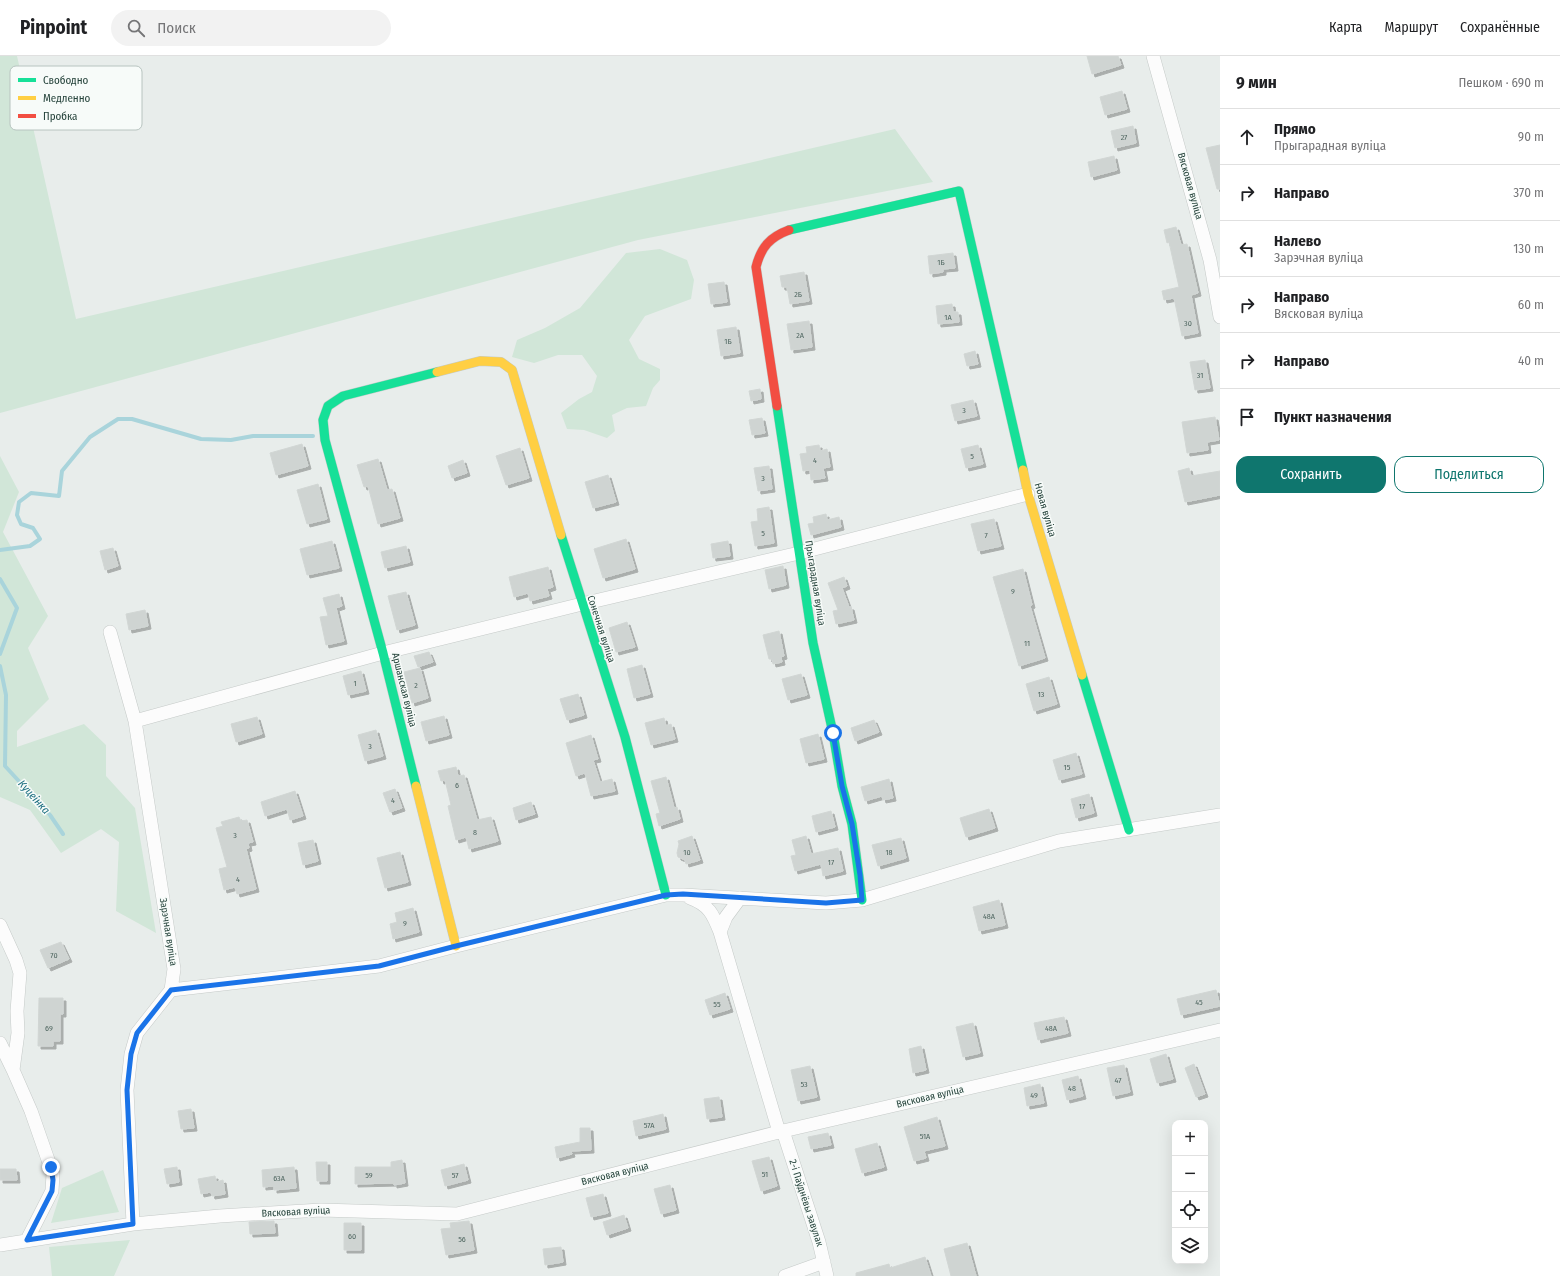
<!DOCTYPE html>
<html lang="ru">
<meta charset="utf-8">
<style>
:root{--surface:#fff;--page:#f2f2f2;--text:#202124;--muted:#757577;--line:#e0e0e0;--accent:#0f766e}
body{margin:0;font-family:"Fira Sans Condensed",sans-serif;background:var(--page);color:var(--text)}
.controls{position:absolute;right:12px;bottom:12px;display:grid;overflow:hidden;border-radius:8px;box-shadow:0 4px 16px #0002}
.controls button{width:36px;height:36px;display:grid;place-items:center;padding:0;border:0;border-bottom:1px solid var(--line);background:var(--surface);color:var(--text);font:20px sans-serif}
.stop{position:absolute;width:12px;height:12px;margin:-9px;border:3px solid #1a73e8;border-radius:50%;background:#fff}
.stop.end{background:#1a73e8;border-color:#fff;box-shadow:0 1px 4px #0008}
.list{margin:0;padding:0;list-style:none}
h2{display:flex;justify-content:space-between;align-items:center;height:52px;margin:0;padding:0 16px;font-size:17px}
h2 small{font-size:13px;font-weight:400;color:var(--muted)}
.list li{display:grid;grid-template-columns:26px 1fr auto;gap:12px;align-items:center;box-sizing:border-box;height:56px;padding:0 16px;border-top:1px solid var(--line)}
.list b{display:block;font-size:15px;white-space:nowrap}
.list p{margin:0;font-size:13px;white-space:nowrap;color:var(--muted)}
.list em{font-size:13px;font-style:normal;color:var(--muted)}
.actions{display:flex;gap:8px;padding:12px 16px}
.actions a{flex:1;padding:9px 0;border:1px solid var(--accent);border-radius:12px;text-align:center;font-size:14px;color:var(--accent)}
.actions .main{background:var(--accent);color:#fff}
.icon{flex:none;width:22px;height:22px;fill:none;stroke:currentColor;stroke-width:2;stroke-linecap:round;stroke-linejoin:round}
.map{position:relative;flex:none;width:1220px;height:1220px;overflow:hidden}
header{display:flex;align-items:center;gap:24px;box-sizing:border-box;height:56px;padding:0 20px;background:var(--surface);border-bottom:1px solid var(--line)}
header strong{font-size:19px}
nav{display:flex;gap:22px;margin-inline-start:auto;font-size:14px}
.search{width:280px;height:36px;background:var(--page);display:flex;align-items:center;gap:10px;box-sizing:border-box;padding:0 14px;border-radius:22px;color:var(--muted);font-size:15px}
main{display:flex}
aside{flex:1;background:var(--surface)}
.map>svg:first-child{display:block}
</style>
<header>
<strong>Pinpoint</strong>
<div class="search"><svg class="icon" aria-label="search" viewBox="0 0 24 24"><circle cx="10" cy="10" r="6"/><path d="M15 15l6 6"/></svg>Поиск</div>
<nav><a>Карта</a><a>Маршрут</a><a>Сохранённые</a></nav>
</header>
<main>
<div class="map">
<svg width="1220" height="1220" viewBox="0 0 1220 1220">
<defs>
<filter id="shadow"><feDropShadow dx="3" dy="3" stdDeviation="0" flood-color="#0004"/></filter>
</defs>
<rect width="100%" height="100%" fill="#e8edeb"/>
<!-- green -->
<path fill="#d1e6d8" d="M0 0H17L76 263 895 73 933 126 638 184 0 357Z
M660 193 687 204 694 224 691 243 645 260 629 284 639 303 660 313V324L653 332 646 350 627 352 612 359 615 375 607 382 584 374 567 373 561 357 579 343 592 336 597 320 582 299H558L534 307 512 301 517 284 545 272 580 252 626 197Z
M0 400 19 436 3 476 48 560 28 592 49 643 17 675V691L84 668 106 689V720L135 752 156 877 116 855 119 786 101 773 61 797 30 754 0 741Z
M103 1114 119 1156 51 1167 62 1132Z
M130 1184 114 1220H52L49 1191Z"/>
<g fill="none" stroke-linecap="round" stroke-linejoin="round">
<!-- stream -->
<path stroke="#a9d4db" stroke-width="4" d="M0 494 30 490 40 483 33 472 21 468 17 459 19 446 31 437 59 440 62 415 90 381 118 363H132L201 383 231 384 253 380H313
M0 523 17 552 0 598
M0 610 6 639 5 710 50 759 63 778"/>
</g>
<!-- building -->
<path fill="#cfd4d2" stroke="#d1d6d4" filter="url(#shadow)" d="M1087 0H1118L1121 9 1092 18Z
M1122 35 1127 53 1105 59 1100 41Z
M1133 70 1136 87 1115 92 1111 75Z
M1220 89V133H1217L1206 92Z
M1114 100 1117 114 1091 121 1088 106Z
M1176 171 1181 189 1187 188 1198 237 1191 239 1198 277 1182 280 1174 242 1164 244 1162 235 1179 231 1169 186 1167 187 1164 174Z
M953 197 955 212 943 213V216L930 218 928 200Z
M804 216 809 245 790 248 787 231H782L780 220Z
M724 226 727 246 711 248 708 228Z
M952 248 953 256H958L959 266 938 268 936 250Z
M809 265 812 291 791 294 787 268Z
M736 271 740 297 721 300 717 274Z
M975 295 978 308 967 310 964 298Z
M1205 304 1210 332 1195 334 1190 306Z
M760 333 761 343 751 345 749 335Z
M973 344 977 360 955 365 951 349Z
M1215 361 1219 384 1207 386 1208 394 1187 397 1182 366Z
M762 362 765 377 752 379 749 364Z
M302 388 308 410 276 419 270 397Z
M819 389 820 395 827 393 830 411 823 412 825 422 811 424 810 414 803 415 800 398 807 397 806 391Z
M978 389 983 408 966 412 961 393Z
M520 392 529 422 506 429 496 400Z
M378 403 387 434 392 433 400 462 378 468 368 430 364 431 357 409Z
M463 404 467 417 452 422 448 410Z
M769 410 772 433 758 435 754 412Z
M1189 412 1191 420 1220 415V439L1185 446 1178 415Z
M608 419 616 446 593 452 585 426Z
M318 428 327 463 307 468 297 434Z
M769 451 774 487 755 490 751 466 758 465 757 453Z
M826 458 827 464 839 461 841 471 811 479 808 468 814 467 813 461Z
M994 463 1001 490 978 495 971 468Z
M626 483 635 513 603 522 594 493Z
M332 485 339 512 307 519 300 493Z
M728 485 730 500 713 502 711 488Z
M406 490 410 506 385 512 381 496Z
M113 492 118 510 105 514 100 495Z
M783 510 786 529 769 533 765 514Z
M548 511 553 531 547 533 549 540 530 545 528 537 514 541 509 521Z
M1023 513 1032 549 1030 550 1045 602 1019 610 993 521Z
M844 521 847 530 842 532 849 551H851L854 564 836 568 833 555 838 554 828 527Z
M406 536 415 569 397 574 388 540Z
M339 538 342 550 336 552 344 585 326 589 320 561 328 560 323 542Z
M145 554 148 570 129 574 126 558Z
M627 566 635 591 616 596 609 572Z
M779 575 784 600 781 601 782 606 773 608 772 603H769L763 579Z
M429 596 433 606 418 611 414 600Z
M642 609 650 638 634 642 627 613Z
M420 612 428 642 412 647 404 616Z
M361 615 366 635 348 639 343 620Z
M801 618 807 639 788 644 782 623Z
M1049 621 1057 648 1034 655 1026 628Z
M578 638 584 659 567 664 560 643Z
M444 660 449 679 426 685 421 666Z
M257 661 262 678 236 686 231 668Z
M664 662 666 670 671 668 675 683 651 689 645 667Z
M874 664 879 676 855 685 851 672Z
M376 674 383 700 365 705 358 679Z
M818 678 824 703 806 707 800 683Z
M591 679 598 703 593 704 600 726 612 723 615 735 591 740 585 717 576 720 566 687Z
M1076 697 1082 718 1059 724 1053 704Z
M456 711 458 720 464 719 477 764 491 761 498 785 469 793 466 781 456 784 448 750 451 749 445 724 441 725 438 715Z
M666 721 674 752 677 751 680 763 659 770 656 758 660 757 651 725Z
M889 723 893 742 883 744 882 740 865 745 861 731Z
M395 733 402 752 390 756 383 737Z
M295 735 303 760 290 764 287 753 265 760 261 746Z
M1089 738 1094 757 1076 762 1071 743Z
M531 746 535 758 516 764 513 752Z
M989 753 995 772 966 781 960 762Z
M831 755 835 771 816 776 812 760Z
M239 761 241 765 247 764 253 786 248 787 249 792 246 793 256 833 237 838 235 831 224 834 219 813 227 811 216 772 223 770 221 766Z
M692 780 700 804 686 808 685 804 678 801 677 797 679 788 678 785Z
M806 780 811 798 838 792 843 815 823 820 821 808 795 815 791 800 796 799 792 784Z
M901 782 906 802 878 810 872 789Z
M313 784 318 805 303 809 298 787Z
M400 796 408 826 385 832 377 802Z
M999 844 1005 869 979 875 973 851Z
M413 852 419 876 393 883 390 868 397 866 395 857Z
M61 886 69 903 48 912 40 894Z
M1216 934 1220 950 1181 959 1177 943Z
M725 937 730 953 710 959 705 944Z
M39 942H63V958H60V985H53V990H38Z
M1064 961 1068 977 1038 984 1034 967Z
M973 967 980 997 963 1001 956 971Z
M921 990 926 1014 913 1017 909 993Z
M1166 998 1173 1023 1157 1027 1150 1003Z
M1194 1008 1205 1038 1196 1041 1185 1012Z
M1124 1009 1130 1036 1113 1040 1107 1012Z
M810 1010 817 1041 798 1045 791 1014Z
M1078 1020 1083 1040 1067 1044 1062 1024Z
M1040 1028 1044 1047 1027 1050 1024 1032Z
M719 1041 722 1061 707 1063 704 1043Z
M191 1053 194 1072 181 1073 178 1055Z
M663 1058 666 1073 636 1080 633 1065Z
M937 1061 945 1090 924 1095 926 1102 914 1105 904 1071Z
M580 1072H590L591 1094 571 1095 572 1098 557 1102 555 1091 580 1086Z
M828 1077 831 1089 811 1093 808 1081Z
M877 1087 884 1111 862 1117 855 1093Z
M769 1101 777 1130 761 1135 752 1105Z
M402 1104 405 1127 394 1129V1127L355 1128V1111H391V1106Z
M316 1106H327V1125H317Z
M464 1108 468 1124 445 1130 441 1114Z
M177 1111 179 1126 167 1128 164 1113Z
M294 1111 296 1132 274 1134V1130L263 1131 262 1114Z
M0 1113H16L17 1124H0Z
M215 1120 216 1126 223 1124 225 1138 212 1140 211 1136 201 1138 198 1123Z
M670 1129 676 1154 661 1158 654 1133Z
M603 1138 608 1157 591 1161 586 1142Z
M624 1159 628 1172 607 1179 603 1166Z
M274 1165 275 1177 250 1178 249 1166Z
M469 1165 474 1194 446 1199 441 1173 451 1172 450 1167Z
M344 1167H361V1194H344Z
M967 1187 976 1220H951L944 1193Z
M561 1191 563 1206 545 1209 543 1193Z
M925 1201 931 1220H856V1217L889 1208 890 1212Z"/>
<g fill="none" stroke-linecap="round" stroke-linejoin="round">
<defs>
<path id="street" d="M1153 0 1210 204 1220 261
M110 576 135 665 174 913 171 934 137 977 131 998 127 1034 133 1168
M135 665 383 597 582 548 799 497 1028 438
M690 842C709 849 713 858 720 876L779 1076
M0 869 16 904 20 917 17 955 18 977 13 1014 31 1055 53 1118 52 1135 27 1184
M720 876 726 861 740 842
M171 934 379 910 456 890 666 839H683L826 847 862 844 1059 785 1220 759
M0 987 13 1014
M783 1075 819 1186 827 1220
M0 1189 133 1168 220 1160 321 1154 457 1158 783 1075 1220 974
M785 1220 824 1206"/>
<path id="fast" d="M789 174 959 135 1023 414
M777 350 813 587 833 677 842 730 852 768 862 844
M561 479 625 681 666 839
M1082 619 1129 774
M416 730 383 597 325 384 323 364 328 350 343 340 437 316"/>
<path id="slow" d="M437 316 480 305 501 306 512 314 561 479
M1023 414 1028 438 1082 619
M416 730 456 890"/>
<path id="jam" d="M777 350 756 211C761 191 770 181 789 174"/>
</defs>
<!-- street casing -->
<use href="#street" stroke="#c5cac8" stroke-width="14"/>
<!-- fast casing -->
<use href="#fast" stroke="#c3cbc8" stroke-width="10"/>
<!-- slow casing -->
<use href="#slow" stroke="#c3cbc8" stroke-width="10"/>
<!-- jam casing -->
<use href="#jam" stroke="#c3cbc8" stroke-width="10"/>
<!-- street -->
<use href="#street" stroke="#fcfcfc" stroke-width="13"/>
<!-- fast -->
<use href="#fast" stroke="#16e098" stroke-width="9"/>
<!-- slow -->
<use href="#slow" stroke="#ffcf43" stroke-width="9"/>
<!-- jam -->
<use href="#jam" stroke="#f24e42" stroke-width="9"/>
</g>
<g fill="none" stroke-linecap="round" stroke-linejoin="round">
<!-- route -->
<path stroke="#1a73e8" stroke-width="5" d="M51 1111 53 1124 52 1135 27 1184 133 1168 127 1034 131 998 137 977 171 934 379 910 456 890 666 839 683 838 826 847 862 844 860 819 852 768 842 730 833 677"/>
</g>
<g text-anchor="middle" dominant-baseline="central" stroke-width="3" stroke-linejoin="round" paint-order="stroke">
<!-- number labels -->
<g font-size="8" fill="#506761">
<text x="1124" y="81">27</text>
<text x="941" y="206">1Б</text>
<text x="798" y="238">2Б</text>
<text x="948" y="261">1А</text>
<text x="1188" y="267">30</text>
<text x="800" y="279">2А</text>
<text x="728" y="285">1Б</text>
<text x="1200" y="319">31</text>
<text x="964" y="354">3</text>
<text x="972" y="400">5</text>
<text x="815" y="404">4</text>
<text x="763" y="422">3</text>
<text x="763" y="477">5</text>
<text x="986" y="479">7</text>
<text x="1013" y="535">9</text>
<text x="1027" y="587">11</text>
<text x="355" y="627">1</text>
<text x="416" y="629">2</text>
<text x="1041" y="638">13</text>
<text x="370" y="690">3</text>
<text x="1067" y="711">15</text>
<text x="457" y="729">6</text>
<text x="393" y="744">4</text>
<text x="1082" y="750">17</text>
<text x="475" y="776">8</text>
<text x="235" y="779">3</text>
<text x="687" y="796">10</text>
<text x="889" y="796">18</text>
<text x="831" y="806">17</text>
<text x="238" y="823">4</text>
<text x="989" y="860">48А</text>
<text x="405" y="867">9</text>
<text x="54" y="899">70</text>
<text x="1199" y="946">45</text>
<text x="717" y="948">55</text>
<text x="49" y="972">69</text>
<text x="1051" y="972">48А</text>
<text x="1118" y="1024">47</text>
<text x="804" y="1028">53</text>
<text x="1072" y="1032">48</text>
<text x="1034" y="1039">49</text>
<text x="649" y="1069">57А</text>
<text x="925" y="1080">51А</text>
<text x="765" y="1118">51</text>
<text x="369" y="1119">59</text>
<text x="455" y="1119">57</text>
<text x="279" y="1122">63А</text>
<text x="352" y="1180">60</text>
<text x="462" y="1183">56</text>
</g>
<!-- street labels -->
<g font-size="10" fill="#24423a" stroke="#f7fbf9">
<text transform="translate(1190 130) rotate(74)">Вясковая вуліца</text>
<text transform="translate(1045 454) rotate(74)">Новая вуліца</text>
<text transform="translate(815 527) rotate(81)">Прыгарадная вуліца</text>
<text transform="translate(601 573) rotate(72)">Сонечная вуліца</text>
<text transform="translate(404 634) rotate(76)">Аршанская вуліца</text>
<text transform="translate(168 876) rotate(81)">Зарэчная вуліца</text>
<text transform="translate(930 1041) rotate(-13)">Вясковая вуліца</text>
<text transform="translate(615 1118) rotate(-14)">Вясковая вуліца</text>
<text transform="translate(806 1147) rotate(72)">2-і Паўднёвы завулак</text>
<text transform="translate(296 1156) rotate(-3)">Вясковая вуліца</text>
</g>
<!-- water labels -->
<g font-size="11" font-style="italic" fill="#1c6f80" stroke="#f7fbf9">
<text transform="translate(34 741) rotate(48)">Куцеінка</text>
</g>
</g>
<!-- legend -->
<rect x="10" y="10" width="132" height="64" rx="6" fill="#f7fbf9" stroke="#b8c4c0" stroke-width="1"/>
<rect x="18" y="22" width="18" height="4" fill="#16e098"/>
<rect x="18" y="40" width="18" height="4" fill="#ffcf43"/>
<rect x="18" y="58" width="18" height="4" fill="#f24e42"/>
<g font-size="11" fill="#24423a">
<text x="43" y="28">Свободно</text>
<text x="43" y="46">Медленно</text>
<text x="43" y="64">Пробка</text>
</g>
</svg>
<div class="controls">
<button>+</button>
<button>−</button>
<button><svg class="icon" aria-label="locate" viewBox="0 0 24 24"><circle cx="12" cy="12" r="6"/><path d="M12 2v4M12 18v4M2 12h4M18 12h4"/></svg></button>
<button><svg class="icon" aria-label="layers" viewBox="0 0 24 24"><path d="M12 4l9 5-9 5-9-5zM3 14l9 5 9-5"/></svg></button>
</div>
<div class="stop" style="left:833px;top:677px"></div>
<div class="stop end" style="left:51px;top:1111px"></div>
</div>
<aside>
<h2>9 мин<small>Пешком · 690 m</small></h2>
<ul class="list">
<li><svg class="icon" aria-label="ahead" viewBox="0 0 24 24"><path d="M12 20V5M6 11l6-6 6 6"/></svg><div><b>Прямо</b><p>Прыгарадная вуліца</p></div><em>90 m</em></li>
<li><svg class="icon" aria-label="right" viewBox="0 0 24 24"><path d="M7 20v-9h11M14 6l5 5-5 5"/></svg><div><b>Направо</b></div><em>370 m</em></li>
<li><svg class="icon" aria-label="left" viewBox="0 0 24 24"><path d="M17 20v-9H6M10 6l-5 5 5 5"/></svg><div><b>Налево</b><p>Зарэчная вуліца</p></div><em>130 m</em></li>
<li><svg class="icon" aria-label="right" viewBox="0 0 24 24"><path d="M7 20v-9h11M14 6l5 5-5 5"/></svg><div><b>Направо</b><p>Вясковая вуліца</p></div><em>60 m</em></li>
<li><svg class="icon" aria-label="right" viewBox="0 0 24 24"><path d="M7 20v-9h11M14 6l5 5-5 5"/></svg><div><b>Направо</b></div><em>40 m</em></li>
<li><svg class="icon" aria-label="arrive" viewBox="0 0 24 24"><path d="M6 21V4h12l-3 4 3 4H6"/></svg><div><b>Пункт назначения</b></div></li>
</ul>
<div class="actions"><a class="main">Сохранить</a><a>Поделиться</a></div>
</aside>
</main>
